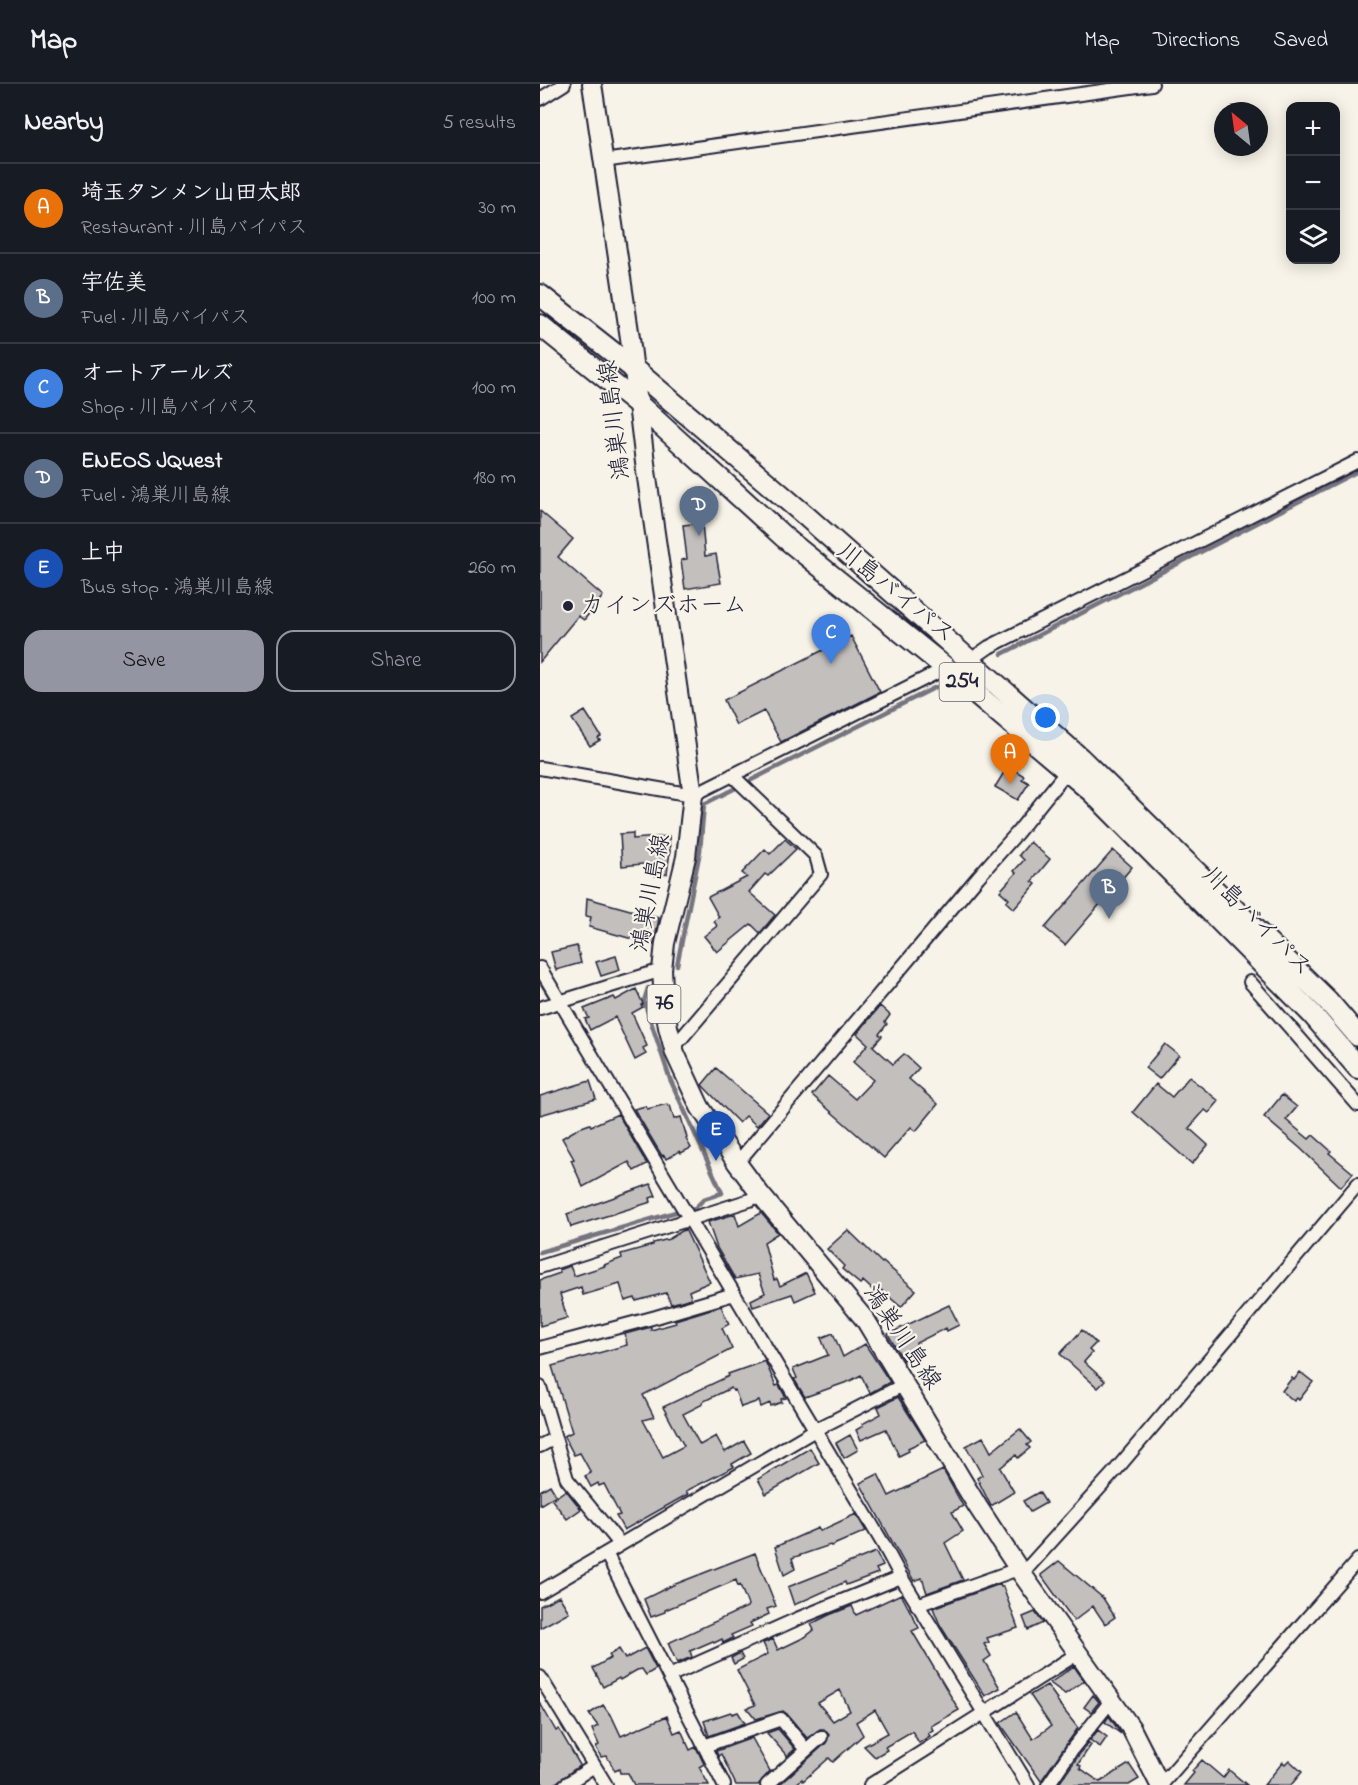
<!DOCTYPE html>
<meta charset="utf-8">
<style>
:root{--surface:#171b24;--page:#20242c;--text:#f1f3f6;--muted:#9ea1a6;--line:#363941;--accent:#9495a2}
body{margin:0;font-family:"Indie Flower","Klee One",sans-serif;background:var(--page);color:var(--text)}
.controls{position:absolute;right:18px;top:18px;display:grid;overflow:hidden;border-radius:12px;box-shadow:0 3px 15px #0003}
.controls button{width:54px;height:54px;display:grid;place-items:center;padding:0;border:0;border-bottom:2px solid var(--line);background:var(--surface);color:var(--text);font:30px sans-serif}
.compass{position:absolute;left:674px;top:18px;width:54px;height:54px;border-radius:50%;background:var(--surface);box-shadow:0 3px 15px #0003;rotate:331deg}
.you{position:absolute;left:506px;top:634px;width:21px;height:21px;margin:-15px;border:4px solid #fff;border-radius:50%;background:#1a73e8;box-shadow:0 0 0 9px #1a73e833}
.badge{display:grid;place-items:center;width:39px;height:39px;border-radius:50%;background:var(--accent);color:#fff;font-size:20px;font-weight:700}
.pin{position:absolute;translate:-50% -50px;filter:drop-shadow(0 2px 3px #0008)}
.pin::after{content:'';position:absolute;top:32px;width:21px;height:18px;background:inherit;clip-path:polygon(0 0,100% 0,50% 100%)}
.list{margin:0;padding:0;list-style:none}
h2{display:flex;justify-content:space-between;align-items:center;height:78px;margin:0;padding:0 24px;font-size:26px}
h2 small{font-size:20px;font-weight:400;color:var(--muted)}
.list li{display:grid;grid-template-columns:39px 1fr auto;gap:18px;align-items:center;box-sizing:border-box;height:90px;padding:0 24px;border-top:2px solid var(--line)}
.list b{display:block;font-size:22px;white-space:nowrap}
.list p{margin:0;font-size:20px;white-space:nowrap;color:var(--muted)}
.list em{font-size:20px;font-style:normal;color:var(--muted)}
.actions{display:flex;gap:12px;padding:18px 24px}
.actions a{flex:1;padding:14px 0;border:2px solid var(--accent);border-radius:18px;text-align:center;font-size:21px;color:var(--accent)}
.actions .main{background:var(--accent);color:#111}
.icon{flex:none;width:33px;height:33px;fill:none;stroke:currentColor;stroke-width:2;stroke-linecap:round;stroke-linejoin:round}
.map{position:relative;flex:none;width:818px;height:1701px;overflow:hidden}
header{display:flex;align-items:center;gap:36px;box-sizing:border-box;height:84px;padding:0 30px;background:var(--surface);border-bottom:2px solid var(--line)}
header strong{font-size:28px}
nav{display:flex;gap:33px;margin-inline-start:auto;font-size:21px}
main{display:flex}
aside{flex:1;background:var(--surface)}
.map>svg:first-child{display:block}
</style>
<header>
<strong>Map</strong>
<nav><a>Map</a><a>Directions</a><a>Saved</a></nav>
</header>
<main>
<aside>
<h2>Nearby<small>5 results</small></h2>
<ul class="list">
<li><span class="badge" style="background:#e8710a">A</span><div><b>埼玉タンメン山田太郎</b><p>Restaurant · 川島バイパス</p></div><em>30 m</em></li>
<li><span class="badge" style="background:#5c6f8a">B</span><div><b>宇佐美</b><p>Fuel · 川島バイパス</p></div><em>100 m</em></li>
<li><span class="badge" style="background:#3f7fe0">C</span><div><b>オートアールズ</b><p>Shop · 川島バイパス</p></div><em>100 m</em></li>
<li><span class="badge" style="background:#5c6f8a">D</span><div><b>ENEOS JQuest</b><p>Fuel · 鴻巣川島線</p></div><em>180 m</em></li>
<li><span class="badge" style="background:#1a4fb4">E</span><div><b>上中</b><p>Bus stop · 鴻巣川島線</p></div><em>260 m</em></li>
</ul>
<div class="actions"><a class="main">Save</a><a>Share</a></div>
</aside>
<div class="map">
<svg width="818" height="1701" viewBox="0 0 818 1701">
<rect width="100%" height="100%" fill="#f7f3e8"/>
<filter id="ink" filterUnits="userSpaceOnUse"><feTurbulence type="fractalNoise" baseFrequency=".0167" numOctaves="2"/><feDisplacementMap in="SourceGraphic" scale="12" xChannelSelector="R" yChannelSelector="G"/><feConvolveMatrix kernelMatrix="1 2 1 2 8 2 1 2 1" color-interpolation-filters="sRGB"/></filter>
<g filter="url(#ink)">
<g fill="none" stroke-linecap="round" stroke-linejoin="round">
<!-- stream -->
<path stroke="#76747f" stroke-width="4.5" d="M462 570 818 387
M137 881 160 767 164 720 396 603
M0 897 9 911
M0 1168 139 1127 153 1126 164 1115 182 1109 130 995 104 917 108 904"/>
</g>
<!-- building -->
<path fill="#c2bfbd" stroke="#22223b" stroke-width="1.5" fill-rule="evenodd" d="M0 427 33 455 18 473 63 512 44 536 38 532 0 578Z
M162 439 165 472 176 470 181 499 145 505 141 476 147 475 143 441Z
M311 552 340 608 241 658 224 627 196 641 184 616Z
M45 627 61 652 58 654 60 656 50 662 32 635Z
M466 685 472 689 473 685 484 692 482 695 489 699 478 716 455 703Z
M93 749V755L129 752 130 767 127 790 115 792 113 779 82 782 80 750Z
M245 755 256 765 228 792 225 790 209 808 235 831 220 849 211 840 177 868 164 852 177 842 174 837 179 833 168 813 207 793 202 789 225 765 230 770Z
M490 758 510 775 492 797 496 800 474 825 466 818 469 815 460 807 476 789 474 787 484 776 479 771Z
M573 766 592 783 525 861 505 844Z
M47 814 119 834 114 861 49 843 51 833 46 832Z
M37 862 41 879 16 886 11 868Z
M76 872 80 886 61 892 56 878Z
M96 905 103 920 101 921 103 923 92 929 107 962 103 964 106 970 95 976 75 933 50 946 45 935 49 934 44 925 74 913 76 916Z
M340 922 350 931 345 938 347 940 339 950 342 952 333 962 353 980 364 970 379 984 369 995 398 1020 376 1047 371 1043 344 1074 272 1011 288 992 315 1015 333 996 313 978 328 960 317 950Z
M625 960 639 971 619 995 605 984Z
M176 984 228 1029 217 1042 206 1032 199 1039 162 1001Z
M649 993 679 1017 669 1029 665 1026 649 1044 668 1061 652 1080 593 1028 616 1000 632 1013Z
M50 997 56 1015 0 1031V1012Z
M742 1011 757 1023 746 1036 769 1055 773 1051 791 1067 789 1069 813 1089 801 1103 760 1064 724 1033Z
M127 1020 128 1022 130 1021 134 1035 141 1033 147 1054 146 1055 151 1064 141 1069 140 1067 126 1075 124 1071 122 1072 94 1025 106 1022 107 1025Z
M78 1030 107 1080 94 1087 89 1078 43 1103 31 1076 34 1075 22 1054 39 1044 50 1040 51 1042Z
M111 1100 116 1112 110 1114 111 1118 31 1143 27 1130Z
M221 1129 238 1149 224 1158 234 1196 237 1195 240 1202 266 1189 275 1208 255 1217 252 1210 213 1223 211 1216 225 1209 218 1190 195 1195 177 1164 168 1138 195 1130 199 1142Z
M145 1145 170 1198 149 1207 151 1214 131 1220 126 1209 96 1217 95 1214 85 1217 80 1200 43 1211 41 1203 20 1210 27 1234 0 1242V1196L20 1189 19 1186 30 1182 34 1192 65 1182 64 1181 82 1174 81 1170 113 1161V1159L129 1155Z
M308 1146 342 1179 343 1178 376 1206 361 1223 341 1206 336 1209 323 1197 320 1200 302 1185 304 1182 287 1165Z
M409 1221 419 1241 407 1247 406 1244 376 1259 380 1267 363 1276 348 1250Z
M181 1222 189 1240 182 1244 192 1265 103 1311 114 1333 103 1336 123 1373 144 1362 123 1323 189 1292 188 1290 225 1277 236 1302 239 1301 246 1314 241 1315 242 1318 231 1322 230 1319 221 1323 219 1317 201 1323 195 1306 193 1307 191 1304 162 1318 163 1320 143 1330 160 1361 176 1352 185 1368 204 1357 211 1369 192 1380 194 1383 146 1407 148 1410 84 1446 76 1432 80 1431 64 1400 59 1402 58 1399 51 1403 45 1392 51 1389 40 1369 34 1371 24 1352 32 1348 12 1282 87 1261 85 1250 111 1243V1246L136 1239 135 1236Z
M542 1246 556 1259 549 1266 552 1269 544 1278 565 1297 558 1304 520 1270Z
M293 1249 303 1273 325 1260 350 1298 330 1309 321 1291 310 1297 265 1313 254 1295 257 1294 253 1285 288 1271 281 1254Z
M760 1288 773 1298 759 1316 757 1314 754 1317 742 1307 752 1294 754 1296Z
M358 1313 385 1356 368 1364 369 1367 359 1372 346 1345 321 1356 316 1346 323 1342 322 1340 341 1330 338 1323Z
M480 1345 491 1358 487 1361 490 1364 478 1374 476 1371 460 1384 474 1408 451 1422 437 1394 442 1391 426 1362 443 1353 451 1368Z
M310 1351 318 1366 304 1374 296 1359Z
M270 1364 279 1379 226 1410 218 1395Z
M403 1386 423 1422 412 1428 423 1447 405 1459 423 1496 387 1509 382 1494 374 1497 320 1399 338 1390 349 1412Z
M10 1401 16 1411 0 1421V1407Z
M26 1406 41 1425 27 1435 12 1416Z
M499 1408 506 1419 490 1428 483 1417Z
M316 1430 326 1447 291 1462 290 1461 252 1474 255 1485 244 1491 235 1463 278 1444 280 1447Z
M336 1468 343 1482 336 1485 338 1489 306 1501 305 1498 254 1521 248 1503Z
M215 1469 236 1522 227 1525 229 1530 210 1539 212 1542 191 1551 193 1554 183 1559 182 1555 174 1559 173 1557 150 1567 152 1573 137 1579 128 1559 207 1523 208 1521 200 1501 198 1502 196 1496 125 1526V1528L111 1533 104 1515 133 1501Z
M519 1477 563 1514 575 1533 565 1540 553 1522 534 1537 501 1491Z
M460 1500 461 1503H463L478 1544 447 1554 449 1558 444 1560 451 1572 444 1577 460 1604 445 1612 400 1541 393 1524Z
M361 1510 379 1544 372 1547 419 1626 391 1642 393 1646 388 1649 390 1652 379 1659 372 1647 345 1663 347 1666 335 1673 324 1662 348 1649 335 1626 316 1638 323 1651 293 1678 289 1674 263 1697 262 1695 255 1701H239L286 1659 289 1651 284 1645H280L267 1654 247 1630 243 1627 216 1635 207 1624 215 1621 197 1586 228 1570 223 1559 226 1558 233 1555 238 1566 265 1553 274 1546 271 1540 289 1531 312 1522 316 1531ZM300 1606 310 1627 293 1637 278 1619Z
M19 1512 29 1528 0 1544V1522Z
M495 1528 503 1539 488 1546 483 1533Z
M105 1564 116 1585 106 1591 102 1585 97 1586 80 1596 79 1594 63 1603 53 1584 71 1574 69 1571 79 1565 85 1575Z
M200 1569 203 1575 194 1580 191 1574Z
M534 1582 544 1597 525 1610 510 1599Z
M507 1601 517 1615 516 1616 538 1644 501 1697 460 1639 476 1628 493 1655 511 1642 490 1611Z
M553 1611 559 1618 551 1628 544 1623Z
M0 1619 16 1647 19 1645 40 1681 13 1701H4L0 1696Z
M63 1621 73 1635 81 1652 127 1632 134 1649 141 1646 150 1666 156 1663 164 1680 159 1683 169 1701H94L88 1689H80L79 1685 75 1687 67 1672 61 1673 56 1663 59 1661 52 1645 58 1642 49 1630Z
M191 1628 192 1630 198 1628 205 1639 169 1652 164 1637Z
M569 1632 581 1650 565 1638Z
M238 1645 255 1665 247 1672 227 1649Z
M558 1646 567 1653 560 1663 550 1656Z
M212 1654 230 1687 218 1701H196L181 1670 178 1672 176 1667Z
M548 1658 551 1661 538 1680 541 1682 540 1684 560 1698 589 1680 599 1695 589 1701H518Z
M662 1676 683 1694 689 1686 707 1701H644L654 1689 652 1687Z
M749 1676 762 1688 751 1701H724L743 1678 745 1680Z"/>
<g fill="none" stroke-linecap="round" stroke-linejoin="round">
<defs>
<path id="minor" d="M0 15 24 0
M63 77 612 0
M429 577 449 563 818 377
M0 684 153 711 406 584
M0 884 342 1458 361 1493 488 1701
M710 898 818 1021
M0 924 122 886
M134 963 281 790 276 772 192 691
M197 1079 438 793 477 749 527 687
M0 1183 210 1116 220 1110
M0 1264 116 1233 194 1210
M0 1303 27 1395 80 1460
M0 1362 15 1354
M66 1469 184 1701
M482 1490 575 1387 818 1100
M0 1508 275 1346 365 1300
M377 1521 478 1485
M129 1592 257 1535 361 1493
M0 1593 66 1701
M164 1662 241 1635 266 1666
M25 1701 54 1682
M227 1701 281 1653
M330 1701 537 1570
M508 1701 533 1664 571 1617
M621 1701 818 1476"/>
<path id="primary" d="M52 0 90 254 106 387 153 711 146 773 125 859 122 886 124 918 128 943 135 969 160 1023 197 1079 220 1110 326 1237 438 1423 482 1490 591 1644 620 1701"/>
<path id="trunk" d="M0 211 94 285 266 432 540 674 788 917 818 952
M0 241 98 320 245 454 406 584 552 708 772 930 818 984"/>
</defs>
<!-- minor casing -->
<use href="#minor" stroke="#22223b" stroke-width="16"/>
<!-- primary casing -->
<use href="#primary" stroke="#22223b" stroke-width="22"/>
<!-- trunk casing -->
<use href="#trunk" stroke="#22223b" stroke-width="24"/>
<!-- minor -->
<use href="#minor" stroke="#f7f3e8" stroke-width="12"/>
<!-- primary -->
<use href="#primary" stroke="#f7f3e8" stroke-width="18"/>
<!-- trunk -->
<use href="#trunk" stroke="#f7f3e8" stroke-width="20"/>
</g>
</g>
<!-- markers -->
<circle fill="#22223b" stroke="#f7f3e8" stroke-width="2" cx="28" cy="522" r="6"/>
<g text-anchor="middle" dominant-baseline="central" stroke-width="4.5" stroke-linejoin="round" paint-order="stroke">
<!-- shield labels -->
<g fill="#f7f3e8" stroke="#62616f" stroke-width="1.5">
<rect x="399.5" y="579" width="45" height="38" rx="4.5"/>
<rect x="107.5" y="901" width="33" height="38" rx="4.5"/>
</g>
<g font-size="22" font-weight="bold" fill="#22223b">
<text x="422" y="598">254</text>
<text x="124" y="920">76</text>
</g>
<!-- street labels -->
<g font-size="24" fill="#22223b" stroke="#f7f3e8">
<text transform="translate(76 336) rotate(-97)">鴻巣川島線</text>
<text transform="translate(355 510) rotate(39)">川島バイパス</text>
<text transform="translate(112 809) rotate(-79)">鴻巣川島線</text>
<text transform="translate(716 838) rotate(45)">川島バイパス</text>
<text transform="translate(361 1254) rotate(56)">鴻巣川島線</text>
</g>
<!-- poi labels -->
<g font-size="24" fill="#22223b" stroke="#f7f3e8" text-anchor="start">
<text x="40" y="522">カインズホーム</text>
</g>
</g>
</svg>
<div class="controls">
<button>+</button>
<button>−</button>
<button><svg class="icon" aria-label="layers" viewBox="0 0 24 24"><path d="M12 4l9 5-9 5-9-5zM3 14l9 5 9-5"/></svg></button>
</div>
<svg class="compass" viewBox="-18 -18 36 36"><path d="M0-13l5 13h-10z" fill="#e53935"/><path d="M0 13l5-13h-10z" fill="#9ea1a6"/></svg>
<div class="you"></div>
<div class="pin badge" style="left:470px;top:700px;background:#e8710a">A</div>
<div class="pin badge" style="left:569px;top:835px;background:#5c6f8a">B</div>
<div class="pin badge" style="left:291px;top:580px;background:#3f7fe0">C</div>
<div class="pin badge" style="left:159px;top:452px;background:#5c6f8a">D</div>
<div class="pin badge" style="left:176px;top:1077px;background:#1a4fb4">E</div>
</div>
</main>
